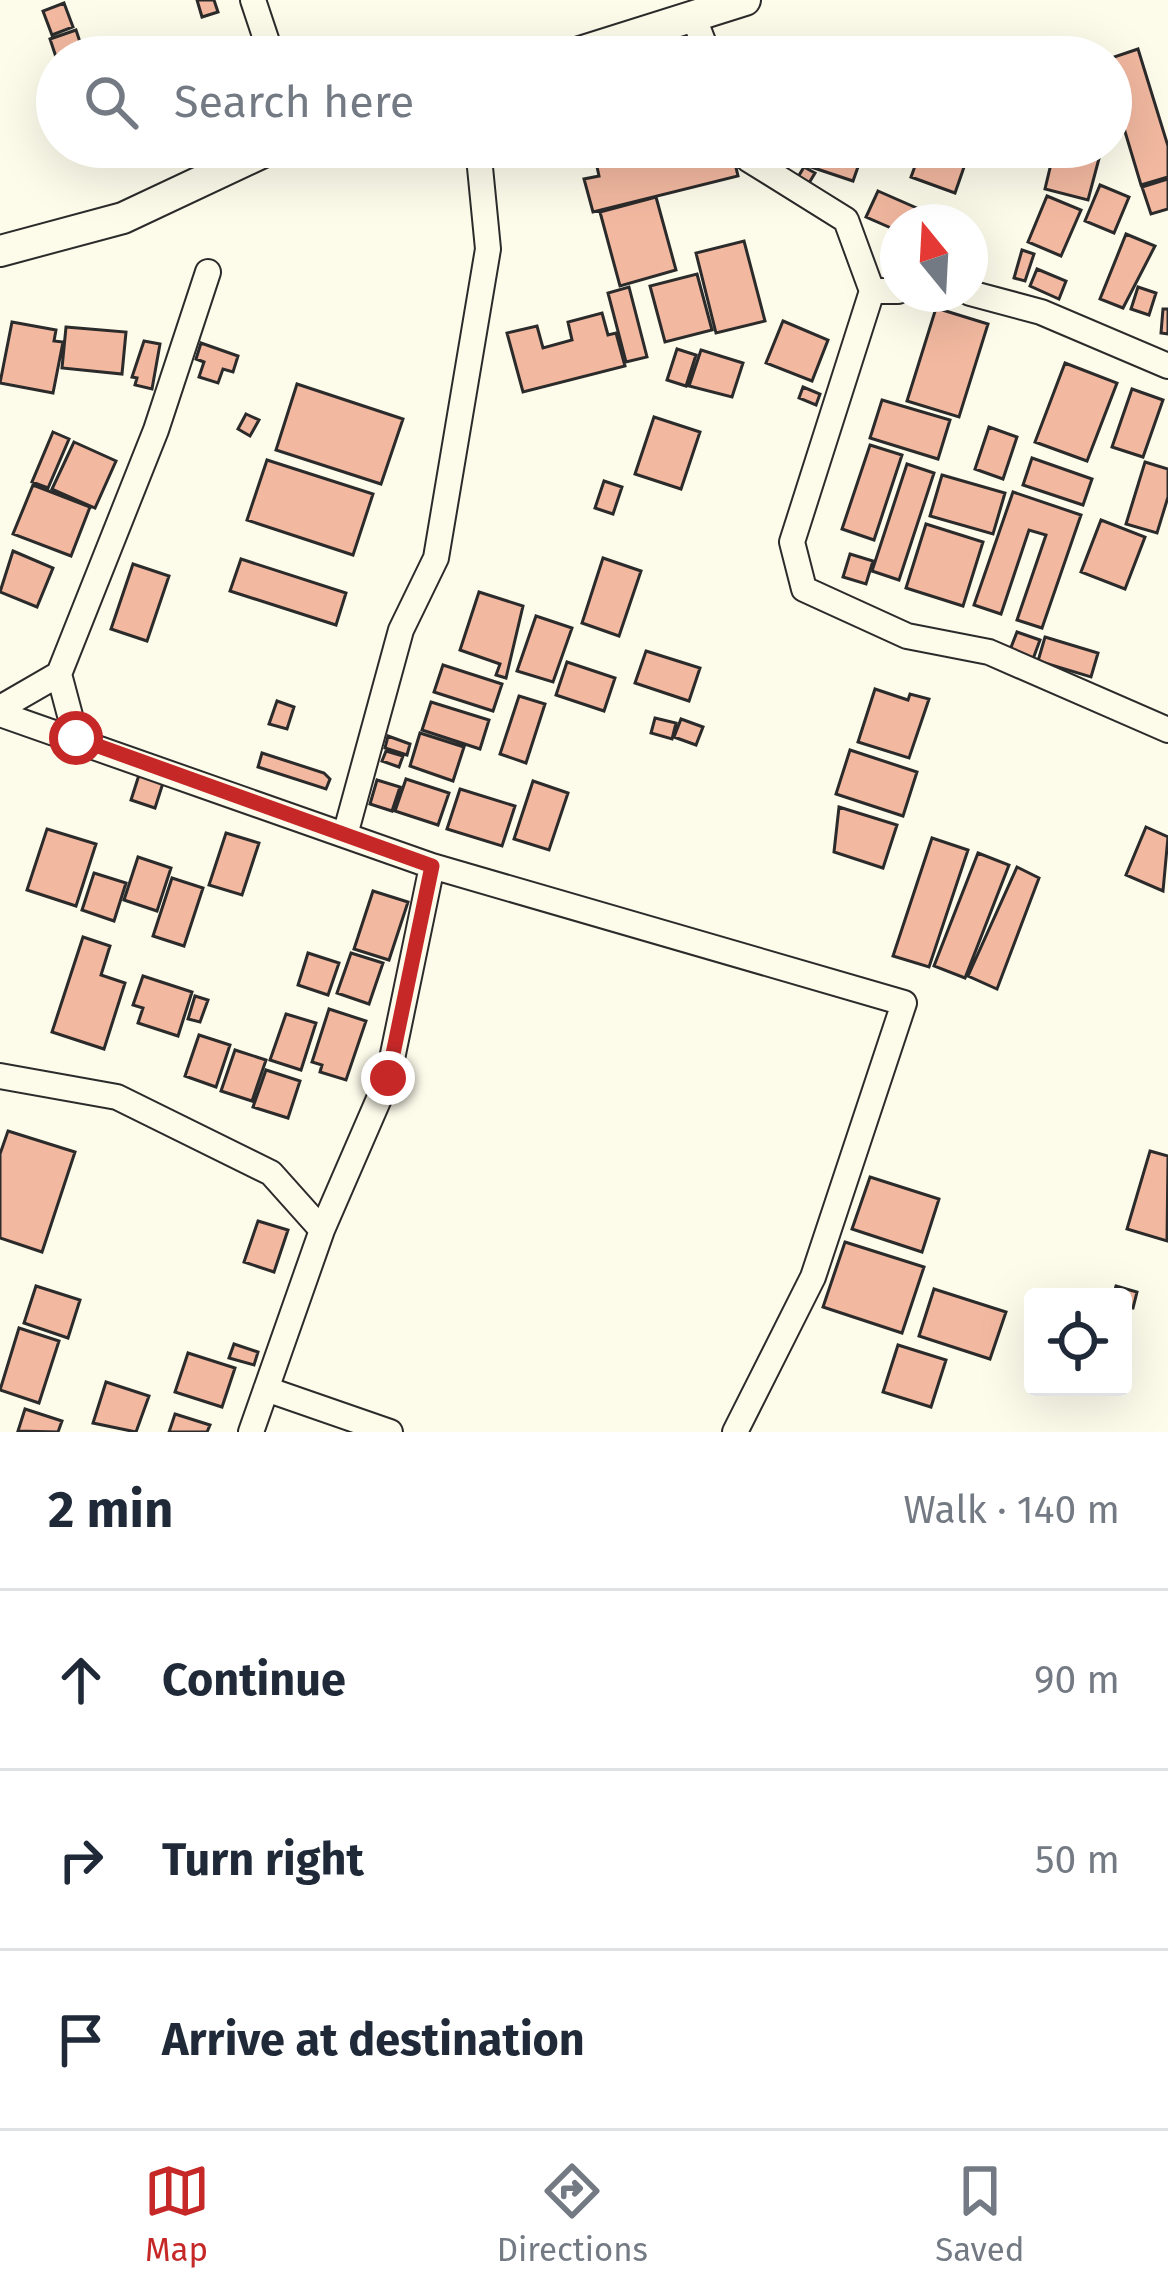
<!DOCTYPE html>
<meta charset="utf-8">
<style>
:root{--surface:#fff;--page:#f6f6f7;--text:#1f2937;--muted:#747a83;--line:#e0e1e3;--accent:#c62828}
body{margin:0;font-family:"Fira Sans",sans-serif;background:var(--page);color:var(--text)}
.controls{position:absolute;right:36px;bottom:36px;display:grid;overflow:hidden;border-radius:12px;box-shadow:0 12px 48px #0002}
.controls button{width:108px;height:108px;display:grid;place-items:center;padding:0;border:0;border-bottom:3px solid var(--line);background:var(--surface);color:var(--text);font:60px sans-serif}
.compass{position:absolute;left:880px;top:204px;width:108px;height:108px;border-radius:50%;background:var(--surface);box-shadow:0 12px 48px #0002;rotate:342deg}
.stop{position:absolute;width:36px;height:36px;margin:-27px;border:9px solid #c62828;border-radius:50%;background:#fff}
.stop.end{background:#c62828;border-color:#fff;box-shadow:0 3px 12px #0008}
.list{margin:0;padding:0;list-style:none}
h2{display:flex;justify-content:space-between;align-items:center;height:156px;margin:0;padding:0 48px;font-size:51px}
h2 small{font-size:39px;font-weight:400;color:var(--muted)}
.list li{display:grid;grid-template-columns:78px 1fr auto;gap:36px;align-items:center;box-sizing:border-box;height:180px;padding:0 48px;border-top:3px solid var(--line)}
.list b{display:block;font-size:45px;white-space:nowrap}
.list em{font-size:39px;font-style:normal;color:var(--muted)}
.icon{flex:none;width:66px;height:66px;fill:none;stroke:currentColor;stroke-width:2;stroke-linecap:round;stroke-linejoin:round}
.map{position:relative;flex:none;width:1168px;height:1432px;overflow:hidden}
.search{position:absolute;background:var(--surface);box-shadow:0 12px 48px #0002;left:36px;right:36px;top:36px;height:132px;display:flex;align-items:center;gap:30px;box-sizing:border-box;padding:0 42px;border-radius:66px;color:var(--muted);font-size:45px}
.sheet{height:696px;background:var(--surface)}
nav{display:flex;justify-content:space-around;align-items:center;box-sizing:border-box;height:168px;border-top:3px solid var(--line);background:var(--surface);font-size:33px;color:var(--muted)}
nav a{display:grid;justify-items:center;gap:6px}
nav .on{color:var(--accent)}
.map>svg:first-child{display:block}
</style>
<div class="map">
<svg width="1168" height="1432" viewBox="0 0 1168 1432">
<rect width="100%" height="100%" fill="#fdfbea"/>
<!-- building -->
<path fill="#f2b8a0" stroke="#2b2b2b" stroke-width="3" d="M197 0H214L218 12 202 17Z
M64 3 73 27 52 35 43 11Z
M76 30 83 51 57 60 50 39Z
M1138 49 1168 146V177L1141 185 1111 85V58Z
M716 147H731L738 176 593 212 584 179 599 176 596 162 640 151 643 165Z
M818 147H865L853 181 811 167Z
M922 147H971L955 193 911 177Z
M1055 147 1101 151 1088 200 1045 189Z
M804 167 815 173 809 183 798 177Z
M1168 179V209L1151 214 1142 187Z
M1100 185 1129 197 1114 233 1085 221Z
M878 191 944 220 943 222H898V231L866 217Z
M1047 196 1081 210 1061 256 1028 242Z
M656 197 676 270 620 286 600 212Z
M1126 234 1155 246 1123 308 1100 299Z
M744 241 765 321 716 333 696 253Z
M1022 250 1034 254 1025 281 1014 278Z
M1037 269 1066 281 1059 299 1030 286Z
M697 274 712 330 665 342 650 286Z
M629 287 647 357 626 362 608 293Z
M1138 287 1156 293 1149 315 1131 309Z
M936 308 988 324 959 417 907 401Z
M1163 309H1168V334L1161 333Z
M602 313 608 335 616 333 625 366 523 392 507 333 537 326 543 348 572 340 568 322Z
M783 321 828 340 812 381 766 363Z
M12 322 56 330 54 341 63 342 53 393 0 383Z
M66 327 126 332 122 374 62 368Z
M144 341 160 344 152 389 135 385 137 378 132 377Z
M201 343 238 356 233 372 223 369 218 383 199 377 204 362 196 359Z
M677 349 696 355 686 386 667 380Z
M701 350 743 363 732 397 689 386Z
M1065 363 1117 383 1087 461 1035 442Z
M297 384 403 419 381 484 276 450Z
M803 387 820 394 816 405 799 398Z
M1132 389 1163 400 1143 457 1112 447Z
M882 400 950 420 938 459 870 438Z
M246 414 259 420 250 436 238 429Z
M654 417 700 432 681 489 635 474Z
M989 427 1017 437 1003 479 975 469Z
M53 432 69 439 48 488 32 482Z
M74 442 116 461 95 508 52 489Z
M870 445 902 455 874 540 842 529Z
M1032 458 1092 479 1083 505 1023 485Z
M267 460 373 494 353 555 247 520Z
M1145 462 1168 469V497L1157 533 1126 524Z
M907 464 934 473 899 580 872 571Z
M942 475 1005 493 993 534 930 516Z
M604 481 622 487 613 514 595 508Z
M33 485 90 507 71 556 13 534Z
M1013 492 1081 515 1042 628 1017 620 1046 535 1029 530 1001 614 974 605Z
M1101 520 1145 537 1125 589 1081 572Z
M926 524 983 542 963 606 906 588Z
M13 551 53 568 37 607 0 592Z
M850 554 873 561 866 584 843 577Z
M603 558 641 571 619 636 582 623Z
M241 559 346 593 336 625 230 591Z
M133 564 169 576 147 641 111 629Z
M479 592 523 606 506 678 496 675 500 664 460 650Z
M536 616 572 628 553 682 517 671Z
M1017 632 1040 640 1033 659 1010 650Z
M1045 637 1098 653 1091 677 1038 661Z
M646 651 700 668 689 701 635 683Z
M567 662 615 678 604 711 556 695Z
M443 665 502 684 493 711 434 692Z
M875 689 908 700 910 694 929 699 909 758 858 742Z
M519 696 545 704 526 763 500 754Z
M277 701 294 707 287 729 269 724Z
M431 702 489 720 480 749 422 730Z
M655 718 676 723 672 739 651 733Z
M681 719 703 727 696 745 674 737Z
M420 733 464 747 453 781 410 766Z
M388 736 410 744 407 755 385 748Z
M850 750 917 772 903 816 836 794Z
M386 751 403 756 399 767 382 761Z
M262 753 324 773 330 779 326 789 258 767Z
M139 775 163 783 155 808 131 800Z
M406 779 449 793 438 825 395 811Z
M377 780 400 787 392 811 370 804Z
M533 781 568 793 549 850 514 839Z
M460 789 515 806 502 846 447 829Z
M839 807 897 825 883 868 834 852Z
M1146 827 1168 837 1163 891 1126 875Z
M47 829 96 844 76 906 27 890Z
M226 833 259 843 242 895 209 885Z
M932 838 968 850 929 967 893 956Z
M978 853 1009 865 965 978 934 966Z
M138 857 171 868 157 911 124 900Z
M1017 867 1039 878 997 989 968 976Z
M94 873 126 883 114 921 82 910Z
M172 878 203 888 184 946 153 936Z
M373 891 408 902 389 960 354 949Z
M83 937 110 946 101 975 125 983 104 1049 52 1032Z
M308 953 339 963 328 995 298 985Z
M351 953 383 963 369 1004 337 993Z
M143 976 192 992 178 1036 138 1023 143 1008 133 1005Z
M195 996 208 1000 200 1022 188 1019Z
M329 1009 366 1021 346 1080 320 1072 322 1065 312 1062Z
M286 1014 316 1023 301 1070 270 1060Z
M199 1035 230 1045 216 1087 185 1076Z
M235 1050 266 1060 252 1101 221 1091Z
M266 1070 300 1081 288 1118 253 1107Z
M8 1131 75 1152 42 1252 0 1238V1154Z
M1150 1151 1168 1156 1167 1241 1127 1229Z
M870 1177 939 1199 922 1252 852 1229Z
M258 1221 288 1230 274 1272 244 1262Z
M845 1242 924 1267 902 1333 823 1307Z
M36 1286 80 1300 68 1338 24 1323Z
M1116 1286 1137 1292 1133 1308 1123 1306V1297H1113Z
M934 1289 1006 1312 990 1359 919 1336Z
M19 1328 59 1341 39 1403 0 1390Z
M234 1344 258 1352 254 1365 229 1358Z
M898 1345 946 1360 931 1407 883 1392Z
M188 1353 235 1368 222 1407 175 1392Z
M106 1382 149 1396 136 1432 93 1423Z
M25 1409 62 1421 58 1432 18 1431Z
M175 1414 210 1425 207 1432H169Z"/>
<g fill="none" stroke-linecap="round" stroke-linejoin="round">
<defs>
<path id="minor" d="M253 0 272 57
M694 18 709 57
M743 147 748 159 846 220 872 291H898
M872 291 792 542 804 589 907 636 989 652 1168 730
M970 293 1041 312 1168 366
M0 708 59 674
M0 714 432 866 388 1078 322 1230
M76 738 59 674 156 430 208 272
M345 835 401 630 436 558 488 249 478 147
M432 866 904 1003 813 1277 735 1432
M0 1076 117 1097 271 1173 322 1230 251 1432
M266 1389 390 1432"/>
<path id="tertiary" d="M564 57 745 0
M0 251 123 218 274 147"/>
</defs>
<!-- minor casing -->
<use href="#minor" stroke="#2b2b2b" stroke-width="28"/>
<!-- tertiary casing -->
<use href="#tertiary" stroke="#2b2b2b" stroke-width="34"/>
<!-- minor -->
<use href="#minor" stroke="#fdfbea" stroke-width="24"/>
<!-- tertiary -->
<use href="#tertiary" stroke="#fdfbea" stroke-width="30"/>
</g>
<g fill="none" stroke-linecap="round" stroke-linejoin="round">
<!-- route -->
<path stroke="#c62828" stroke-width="15" d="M76 738 432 866 388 1078"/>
</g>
</svg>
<div class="controls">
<button><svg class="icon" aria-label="locate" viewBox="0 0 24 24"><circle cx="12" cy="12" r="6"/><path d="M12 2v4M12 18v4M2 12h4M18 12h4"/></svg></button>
</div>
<svg class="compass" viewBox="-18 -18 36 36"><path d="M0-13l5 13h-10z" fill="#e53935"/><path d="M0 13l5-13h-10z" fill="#747a83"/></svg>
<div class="stop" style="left:76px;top:738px"></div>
<div class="stop end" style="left:388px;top:1078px"></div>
<div class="search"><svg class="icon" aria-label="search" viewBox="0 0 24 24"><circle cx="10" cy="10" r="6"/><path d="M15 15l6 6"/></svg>Search here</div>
</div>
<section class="sheet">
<h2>2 min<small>Walk · 140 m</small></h2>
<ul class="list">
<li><svg class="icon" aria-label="ahead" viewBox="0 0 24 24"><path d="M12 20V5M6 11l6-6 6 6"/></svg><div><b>Continue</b></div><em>90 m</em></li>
<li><svg class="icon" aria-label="right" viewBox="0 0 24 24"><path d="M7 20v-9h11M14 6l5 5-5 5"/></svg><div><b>Turn right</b></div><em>50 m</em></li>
<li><svg class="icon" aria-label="arrive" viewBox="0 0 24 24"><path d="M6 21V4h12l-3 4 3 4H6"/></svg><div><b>Arrive at destination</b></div></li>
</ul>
</section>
<nav>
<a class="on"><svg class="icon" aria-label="map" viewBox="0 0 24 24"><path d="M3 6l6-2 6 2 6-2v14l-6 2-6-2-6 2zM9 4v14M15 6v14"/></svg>Map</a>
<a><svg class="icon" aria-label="directions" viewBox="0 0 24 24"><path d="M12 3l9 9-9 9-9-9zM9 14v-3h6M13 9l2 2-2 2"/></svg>Directions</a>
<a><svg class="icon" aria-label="saved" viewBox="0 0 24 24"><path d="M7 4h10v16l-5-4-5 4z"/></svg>Saved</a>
</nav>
